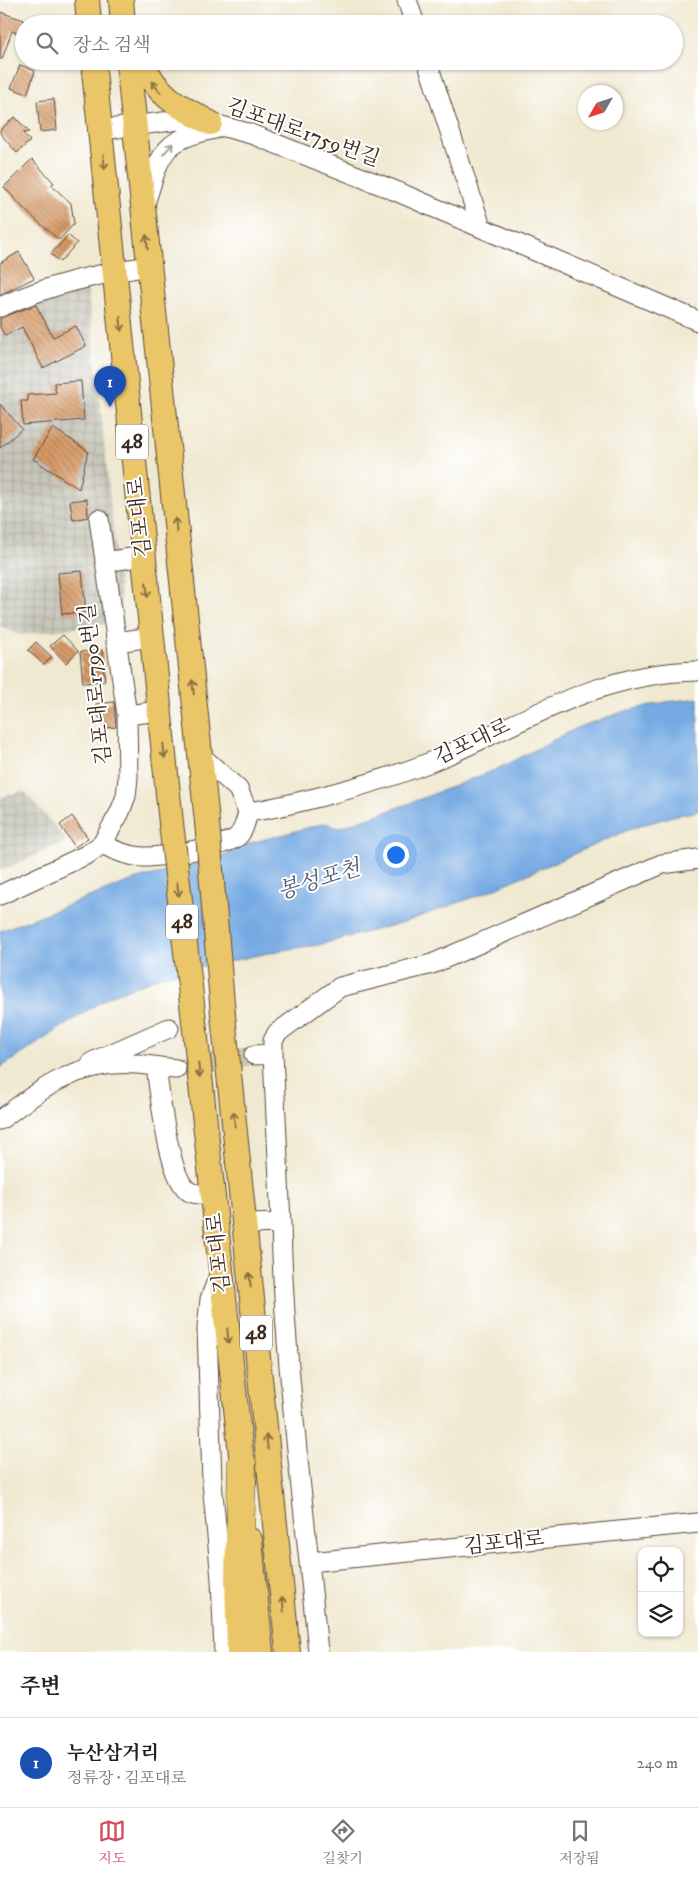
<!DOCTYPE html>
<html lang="ko">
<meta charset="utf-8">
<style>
:root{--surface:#fff;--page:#f2f2f2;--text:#202124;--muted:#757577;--line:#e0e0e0;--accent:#d1495b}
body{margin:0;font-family:"IM FELL DW Pica","Noto Serif KR",serif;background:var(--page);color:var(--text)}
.controls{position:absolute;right:15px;bottom:15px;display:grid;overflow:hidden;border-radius:10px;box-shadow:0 1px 4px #0004}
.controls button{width:45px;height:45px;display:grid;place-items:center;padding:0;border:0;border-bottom:1px solid var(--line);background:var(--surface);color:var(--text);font:25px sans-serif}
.compass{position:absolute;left:578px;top:85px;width:45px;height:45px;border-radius:50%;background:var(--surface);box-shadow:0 1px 4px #0004;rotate:231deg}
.you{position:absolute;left:395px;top:854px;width:18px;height:18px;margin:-12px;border:4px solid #fff;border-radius:50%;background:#1a73e8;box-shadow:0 0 0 8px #1a73e833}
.badge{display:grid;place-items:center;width:32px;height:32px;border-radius:50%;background:var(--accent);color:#fff;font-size:16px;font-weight:700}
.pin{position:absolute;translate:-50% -41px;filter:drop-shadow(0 1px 2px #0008)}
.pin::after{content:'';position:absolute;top:26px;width:18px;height:15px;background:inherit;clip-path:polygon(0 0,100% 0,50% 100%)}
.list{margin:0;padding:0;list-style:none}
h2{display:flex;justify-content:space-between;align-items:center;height:65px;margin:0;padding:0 20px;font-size:21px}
h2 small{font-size:16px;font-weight:400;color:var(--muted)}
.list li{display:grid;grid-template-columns:32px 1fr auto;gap:15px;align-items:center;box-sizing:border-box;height:90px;padding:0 20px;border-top:1px solid var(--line)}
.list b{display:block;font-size:19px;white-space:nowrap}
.list p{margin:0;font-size:16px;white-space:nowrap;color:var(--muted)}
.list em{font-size:16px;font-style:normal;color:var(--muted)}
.icon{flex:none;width:28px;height:28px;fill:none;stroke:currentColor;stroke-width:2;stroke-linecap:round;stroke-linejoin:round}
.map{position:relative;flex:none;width:698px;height:1652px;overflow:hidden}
.search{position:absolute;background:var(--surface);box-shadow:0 1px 4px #0004;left:15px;right:15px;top:15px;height:55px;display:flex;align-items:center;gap:12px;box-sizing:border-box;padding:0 18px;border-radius:28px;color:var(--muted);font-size:19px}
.sheet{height:155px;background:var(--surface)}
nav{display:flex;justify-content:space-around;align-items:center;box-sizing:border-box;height:70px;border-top:1px solid var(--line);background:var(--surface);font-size:14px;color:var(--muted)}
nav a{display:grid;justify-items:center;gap:2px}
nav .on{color:var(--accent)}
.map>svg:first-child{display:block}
</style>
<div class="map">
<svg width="698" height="1652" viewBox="0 0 698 1652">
<defs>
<pattern id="industrial-grid" width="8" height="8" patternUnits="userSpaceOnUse" patternTransform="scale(1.25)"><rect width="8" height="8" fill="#c6c5b8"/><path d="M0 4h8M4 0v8" fill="none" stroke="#aba99e"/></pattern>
<pattern id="building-back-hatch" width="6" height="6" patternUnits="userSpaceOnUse" patternTransform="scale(1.25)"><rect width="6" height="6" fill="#d69966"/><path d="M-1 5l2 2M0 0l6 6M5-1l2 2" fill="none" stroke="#af7d53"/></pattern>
</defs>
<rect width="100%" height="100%" fill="#fff"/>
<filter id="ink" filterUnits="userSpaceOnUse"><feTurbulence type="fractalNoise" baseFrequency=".02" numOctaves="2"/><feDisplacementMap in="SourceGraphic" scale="10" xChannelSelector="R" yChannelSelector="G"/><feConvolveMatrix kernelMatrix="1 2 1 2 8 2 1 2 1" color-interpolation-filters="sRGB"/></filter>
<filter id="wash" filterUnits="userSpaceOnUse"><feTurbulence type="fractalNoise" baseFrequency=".0096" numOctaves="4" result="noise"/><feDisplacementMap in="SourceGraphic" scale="20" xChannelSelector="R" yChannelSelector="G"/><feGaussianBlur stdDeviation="1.12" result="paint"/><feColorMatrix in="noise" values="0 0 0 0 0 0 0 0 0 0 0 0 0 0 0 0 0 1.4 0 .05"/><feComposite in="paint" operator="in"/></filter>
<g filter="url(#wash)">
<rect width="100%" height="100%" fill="#f0e9d1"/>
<!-- industrial -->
<path fill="url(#industrial-grid)" d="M87 282 123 622 19 635 0 626V311Z
M21 791 25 792 65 838 64 842 0 871V798Z"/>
<!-- water -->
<path fill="#76aae3" stroke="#586a80" d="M698 698V811L673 816 633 828 485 893 402 923 318 945 282 950 161 976 108 997 0 1068V931L136 879 183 868 224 856 243 845 326 823 338 828 405 805 495 770 579 727 625 711 666 702Z"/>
<g id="blocks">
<!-- building -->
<path fill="url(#building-back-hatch)" d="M0 12 24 20 20 34 12 31 2 59H0Z
M20 65 35 71 27 94 11 88Z
M54 99 57 130 40 132 37 101Z
M15 117 29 132 23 133 30 141 17 153 0 133V130Z
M32 159 54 183 51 185 71 203 74 224 59 240 25 210 4 187Z
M68 235 77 243 60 262 51 254Z
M19 252 34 278 0 295V263Z
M36 305 53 337 76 326 86 346 43 368 22 327 5 336 0 327V318Z
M81 381 84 420 23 425 21 401H28L27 395 56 393 54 383Z
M0 404 22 429 0 448Z
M53 428 88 451 79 489 33 459Z
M87 499 88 517 73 520 70 501Z
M82 571 86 612 62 614 58 573Z
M63 635 78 651 66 663 50 646Z
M36 642 52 657 44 665 28 650Z
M102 650 105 681 83 683 80 652Z
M114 702 116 727 106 728 97 714 96 704Z
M72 816 88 838 75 847 60 825Z"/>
</g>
</g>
<g filter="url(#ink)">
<use href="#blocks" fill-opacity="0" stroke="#564739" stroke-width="1"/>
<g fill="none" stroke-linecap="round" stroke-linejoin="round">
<!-- minor-tunnel -->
<path stroke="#ccc3ad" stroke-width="19" stroke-dasharray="19 9" stroke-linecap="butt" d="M176 1069 254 1055"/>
<defs>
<path id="minor" d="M407 0 415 24
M427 61 481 227
M101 130 179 120 210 123 251 134 391 189 698 321
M145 204C161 154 160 140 215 129
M0 307C48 285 97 274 149 266
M105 562 144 556
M116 642 152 637
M127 715 159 711
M200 755 238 789 248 812
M102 844C115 851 128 856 142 857 158 858 227 846 237 837 244 831 246 820 248 812 272 809 295 803 319 797 362 786 404 774 445 756 530 719 602 672 698 671
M0 895 88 854 102 844 120 812 126 796 128 778 127 715 99 519
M273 1054 281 1223
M254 1055 273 1054V1041L277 1033 340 987 432 964 662 864 698 859
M92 1062 169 1028
M156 1067C160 1093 168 1180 190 1192 195 1195 206 1194 213 1194
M0 1120C42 1088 81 1059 137 1064 150 1065 163 1068 176 1069
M244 1224 281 1223C284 1367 305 1509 318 1652
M221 1270 210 1299 207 1328 212 1482 221 1579 224 1652
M310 1562 698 1523"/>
<path id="major" d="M87 0 89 24
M121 0 123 24
M93 61 171 823
M128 61 207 822
M141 61C158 96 176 105 210 123
M223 1015 288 1652
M194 1021 244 1482
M250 1540 261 1652"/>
<path id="highway" d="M241 1652 239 1578 242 1463"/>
</defs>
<!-- minor casing -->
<use href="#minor" stroke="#564739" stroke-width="21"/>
<!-- major casing -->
<use href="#major" stroke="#564739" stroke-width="26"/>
<!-- highway casing -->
<use href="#highway" stroke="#564739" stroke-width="29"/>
<!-- minor -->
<use href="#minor" stroke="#fff" stroke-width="19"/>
<!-- major -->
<use href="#major" stroke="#ebc669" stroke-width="24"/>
<!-- highway -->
<use href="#highway" stroke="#ebc669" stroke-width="28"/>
<defs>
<path id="major-bridge" d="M207 822 223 1015
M171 823 194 1021"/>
</defs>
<!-- major-bridge casing -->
<use href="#major-bridge" stroke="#564739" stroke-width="26" stroke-linecap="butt"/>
<!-- major-bridge -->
<use href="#major-bridge" stroke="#ebc669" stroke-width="24"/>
</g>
<!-- one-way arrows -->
<defs><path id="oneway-shaft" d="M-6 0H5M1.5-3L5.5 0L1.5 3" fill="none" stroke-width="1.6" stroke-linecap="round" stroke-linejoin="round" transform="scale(1.25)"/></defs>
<g stroke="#8a7040">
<use href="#oneway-shaft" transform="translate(156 87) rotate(-129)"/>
<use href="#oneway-shaft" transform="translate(104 162) rotate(84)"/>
<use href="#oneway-shaft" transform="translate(147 242) rotate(-96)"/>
<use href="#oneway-shaft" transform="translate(121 324) rotate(84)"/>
<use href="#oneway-shaft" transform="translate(176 525) rotate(-96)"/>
<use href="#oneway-shaft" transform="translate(147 590) rotate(84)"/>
<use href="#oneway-shaft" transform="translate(193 687) rotate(-96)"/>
<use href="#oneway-shaft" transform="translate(164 751) rotate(84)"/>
<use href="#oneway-shaft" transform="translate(178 889) rotate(83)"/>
<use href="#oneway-shaft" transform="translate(199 1070) rotate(84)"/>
<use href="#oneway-shaft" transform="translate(234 1119) rotate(-96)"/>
<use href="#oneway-shaft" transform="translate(250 1280) rotate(-96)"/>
<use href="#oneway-shaft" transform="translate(228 1336) rotate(84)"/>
<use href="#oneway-shaft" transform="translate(267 1442) rotate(-96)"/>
<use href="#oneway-shaft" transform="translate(283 1604) rotate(-96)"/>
</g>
<use stroke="#a79f9a" href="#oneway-shaft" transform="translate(168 149) rotate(-49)"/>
</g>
<g text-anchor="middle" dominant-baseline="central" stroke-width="4" stroke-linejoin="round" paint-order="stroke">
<!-- shield labels -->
<g fill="#fff" stroke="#766a62" stroke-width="1">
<rect x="116" y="424.5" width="32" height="35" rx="4"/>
<rect x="166" y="904.5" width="32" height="35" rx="4"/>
<rect x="240" y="1315.5" width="32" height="35" rx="4"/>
</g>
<g font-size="20" font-weight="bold" fill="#3b2a1e">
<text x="132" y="442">48</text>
<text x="182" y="922">48</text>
<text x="256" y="1333">48</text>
</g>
<!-- street labels -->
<g font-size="21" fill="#3b2a1e" stroke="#fff">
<text transform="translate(303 133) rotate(20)">김포대로1759번길</text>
<text transform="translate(140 517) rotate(-96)">김포대로</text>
<text transform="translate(96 684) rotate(-96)">김포대로1790번길</text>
<text transform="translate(472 742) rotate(-25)">김포대로</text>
<text transform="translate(219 1253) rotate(-96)">김포대로</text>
<text transform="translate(504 1543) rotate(-6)">김포대로</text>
</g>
<!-- water labels -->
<g font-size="22" font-style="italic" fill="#535d6d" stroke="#fff">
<text transform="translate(319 880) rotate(-17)">봉성포천</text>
</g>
</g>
</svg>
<div class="controls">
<button><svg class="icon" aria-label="locate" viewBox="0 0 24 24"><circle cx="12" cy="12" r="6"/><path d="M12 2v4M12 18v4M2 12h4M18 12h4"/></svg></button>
<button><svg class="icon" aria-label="layers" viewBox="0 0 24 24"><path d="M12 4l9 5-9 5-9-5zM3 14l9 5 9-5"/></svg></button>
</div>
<svg class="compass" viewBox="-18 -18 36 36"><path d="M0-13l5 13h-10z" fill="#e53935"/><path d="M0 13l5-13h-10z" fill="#757577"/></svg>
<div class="you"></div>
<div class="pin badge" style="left:110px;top:407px;background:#1a4fb4">1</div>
<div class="search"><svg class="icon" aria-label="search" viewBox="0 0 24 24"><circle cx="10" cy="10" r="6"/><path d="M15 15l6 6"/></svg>장소 검색</div>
</div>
<section class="sheet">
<h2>주변<small></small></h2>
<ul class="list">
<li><span class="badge" style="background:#1a4fb4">1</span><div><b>누산삼거리</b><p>정류장 · 김포대로</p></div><em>240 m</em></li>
</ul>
</section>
<nav>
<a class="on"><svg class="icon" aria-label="map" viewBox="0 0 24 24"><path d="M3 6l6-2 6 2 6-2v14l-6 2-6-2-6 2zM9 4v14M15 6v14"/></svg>지도</a>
<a><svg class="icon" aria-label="directions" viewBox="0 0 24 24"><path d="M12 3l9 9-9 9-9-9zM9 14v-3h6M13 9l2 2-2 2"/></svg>길찾기</a>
<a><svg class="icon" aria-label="saved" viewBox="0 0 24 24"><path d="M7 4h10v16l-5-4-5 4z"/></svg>저장됨</a>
</nav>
